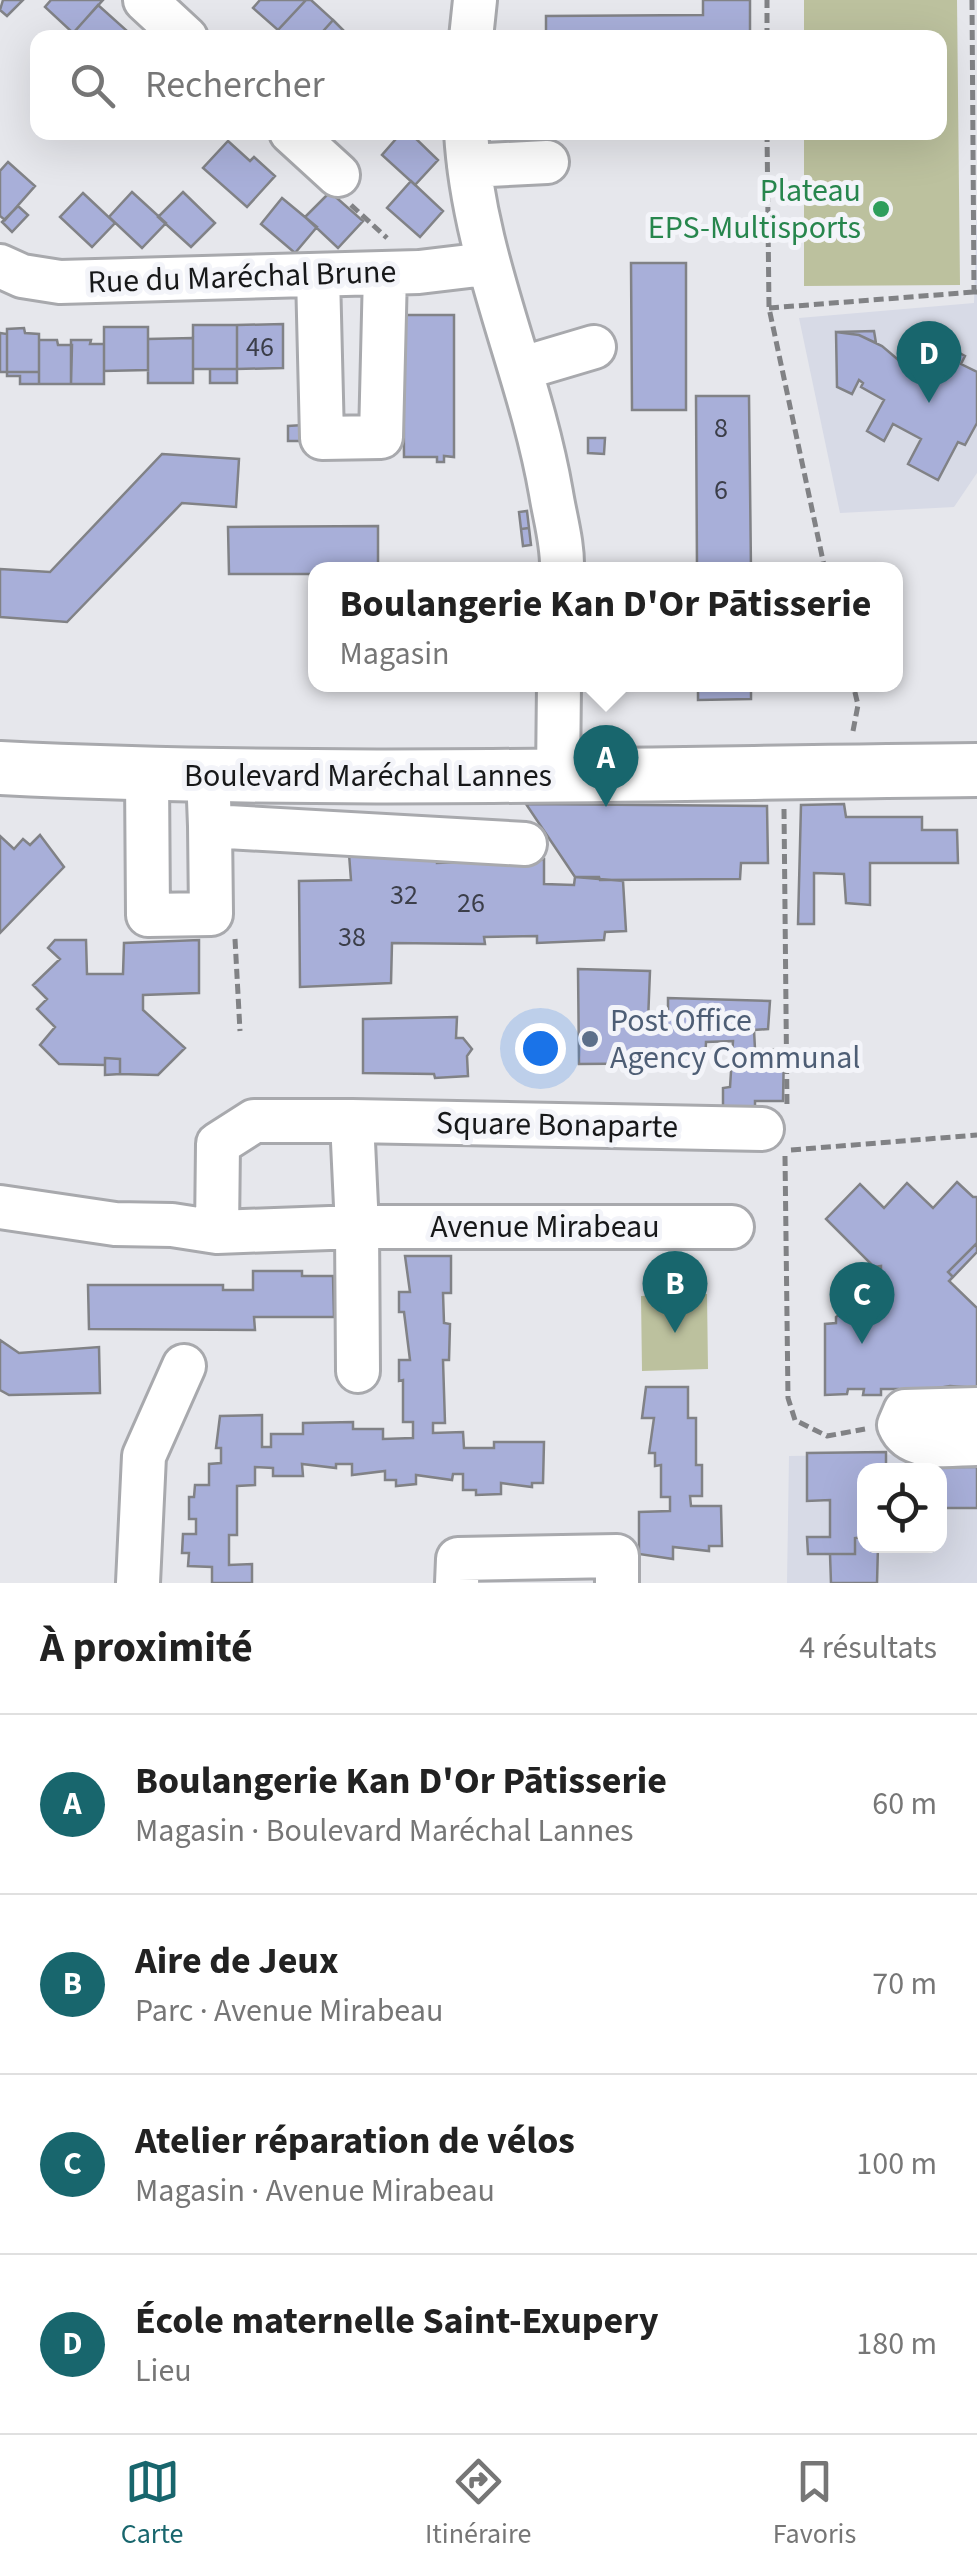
<!DOCTYPE html>
<html lang="fr">
<meta charset="utf-8">
<style>
:root{--surface:#fff;--page:#f6f6f6;--text:#222;--muted:#767676;--line:#e0e0e0;--accent:#18666d}
body{margin:0;font-family:"Source Sans 3",sans-serif;background:var(--page);color:var(--text)}
.controls{position:absolute;right:30px;bottom:30px;display:grid;overflow:hidden;border-radius:20px;box-shadow:0 10px 40px #0002}
.controls button{width:90px;height:90px;display:grid;place-items:center;padding:0;border:0;border-bottom:2px solid var(--line);background:var(--surface);color:var(--text);font:50px sans-serif}
.you{position:absolute;left:540px;top:1048px;width:35px;height:35px;margin:-25px;border:8px solid #fff;border-radius:50%;background:#1a73e8;box-shadow:0 0 0 15px #1a73e833}
.badge{display:grid;place-items:center;width:65px;height:65px;border-radius:50%;background:var(--accent);color:#fff;font-size:32px;font-weight:700}
.pin{position:absolute;translate:-50% -82px;filter:drop-shadow(0 2px 5px #0008)}
.pin::after{content:'';position:absolute;top:52px;width:35px;height:30px;background:inherit;clip-path:polygon(0 0,100% 0,50% 100%)}
.popup{position:absolute;left:308px;top:562px;width:595px;height:130px;box-sizing:border-box;display:grid;place-content:center;border-radius:20px;background:var(--surface);filter:drop-shadow(0 2px 8px #0005);font-size:32px;white-space:nowrap;color:var(--muted)}
.popup b{font-size:38px;color:var(--text)}
.popup::after{content:'';position:absolute;left:50%;top:100%;margin-left:-20px;border:20px solid transparent;border-top-color:var(--surface)}
.list{margin:0;padding:0;list-style:none}
h2{display:flex;justify-content:space-between;align-items:center;height:130px;margin:0;padding:0 40px;font-size:42px}
h2 small{font-size:32px;font-weight:400;color:var(--muted)}
.list li{display:grid;grid-template-columns:65px 1fr auto;gap:30px;align-items:center;box-sizing:border-box;height:180px;padding:0 40px;border-top:2px solid var(--line)}
.list b{display:block;font-size:38px;white-space:nowrap}
.list p{margin:0;font-size:32px;white-space:nowrap;color:var(--muted)}
.list em{font-size:32px;font-style:normal;color:var(--muted)}
.icon{flex:none;width:55px;height:55px;fill:none;stroke:currentColor;stroke-width:2;stroke-linecap:round;stroke-linejoin:round}
.map{position:relative;flex:none;width:977px;height:1583px;overflow:hidden}
.search{position:absolute;background:var(--surface);box-shadow:0 10px 40px #0002;left:30px;right:30px;top:30px;height:110px;display:flex;align-items:center;gap:25px;box-sizing:border-box;padding:0 35px;border-radius:20px;color:var(--muted);font-size:38px}
.sheet{height:850px;background:var(--surface)}
nav{display:flex;justify-content:space-around;align-items:center;box-sizing:border-box;height:140px;border-top:2px solid var(--line);background:var(--surface);font-size:28px;color:var(--muted)}
nav a{display:grid;justify-items:center;gap:5px}
nav .on{color:var(--accent)}
.map>svg:first-child{display:block}
</style>
<div class="map">
<svg width="977" height="1583" viewBox="0 0 977 1583">
<rect width="100%" height="100%" fill="#e6e7ec"/>
<!-- built -->
<path fill="#d7dae6" fill-rule="evenodd" d="M977 208V473L954 507 840 513 799 318 974 303Z
M919 1454 977 1455V1583H787L789 1456ZM864 1470H940V1546H864Z"/>
<!-- green -->
<path fill="#bcc19e" d="M804 0H957L960 285 804 286V133L940 132V38L804 37Z
M707 1294 708 1369 642 1371 641 1296Z"/>
<!-- building -->
<path fill="#a8afd9" stroke="#818286" stroke-width="2.5" d="M3 0H23L7 16 0 10Z
M51 0H103L73 33 45 7Z
M260 0H306L278 30 253 8Z
M306 0H311L333 20 317 38H286L278 30Z
M703 0H750V38H546V16L703 15Z
M98 5 126 30 119 38H69Z
M333 20 351 38H317Z
M402 132H409L438 160 415 185 382 155Z
M228 141 250 161 254 157 275 176 247 207 203 168Z
M8 162 35 186 5 220 0 216V171Z
M411 181 443 211 420 237 387 208Z
M132 192 166 223 142 248 109 217Z
M183 192 215 223 191 247 158 217Z
M330 192 363 221 338 248 305 217Z
M83 193 115 223 92 247 60 217Z
M282 198 317 227 295 253 261 224Z
M18 206 28 215 12 232 2 222Z
M631 263H686V410H632Z
M403 315H454V457L444 456V462H437V457H404Z
M283 324V368L237 369V325Z
M193 325H237V369H193Z
M104 327H148V370L104 371Z
M24 328 25 333 39 334V372H7V329Z
M874 331 876 343 859 335 836 332Z
M836 332 859 335 882 346 902 363 915 339 937 351 941 343 965 356 961 364 977 372V423L965 445 958 442 938 480 908 464 921 439 893 424 884 441 867 431 884 400 861 387 863 383 859 380 852 394 837 387Z
M0 333 7 334V372H0Z
M193 338V383H148V339Z
M39 340H57L58 345H72L71 384H39Z
M71 340H91L90 344H104V384H71Z
M210 369H237V383H210Z
M7 372H39V384H20V376H7Z
M696 396H749L751 570H697Z
M303 425V441H288V426Z
M588 438H605L604 454 588 453Z
M162 454 239 459 236 507 182 503 67 622 0 617V569L50 572Z
M527 511 529 528 521 529 519 512Z
M378 526V570H316V574H229L228 527Z
M529 528 531 545 523 546 521 529Z
M698 684H751V699L698 700Z
M526 804 767 806 768 863H741L740 879 600 880 599 877H575Z
M844 804 846 817H922V830H957L958 863H870V905L846 903 844 874 814 873V924H798L801 805Z
M40 835 64 867 0 933V836L14 849 23 839 30 845Z
M437 852V863L544 859V884L574 885 575 877 623 881 626 931 605 932 604 940 537 943V936L484 937 485 944 392 943 391 983 300 987 299 881 351 880 349 854Z
M55 940H86L87 974H123L124 943 199 940V993L143 995V1010L185 1048 158 1075 120 1074V1059L105 1058V1065L59 1064 40 1045 55 1027 37 1009 47 999 33 985 60 959 48 948Z
M578 969 650 971 648 1021 668 1020V998L770 1001 768 1029 754 1030 755 1049 784 1050 783 1101H755V1117L723 1116V1088L730 1087 733 1041 706 1042 705 1063 579 1064Z
M457 1017 456 1038H463L472 1049 467 1056 468 1076 435 1078 434 1074 363 1073V1019Z
M105 1058 120 1059V1074L105 1075Z
M957 1182 973 1197H977V1243L948 1272 953 1277 949 1281 977 1308V1388L950 1386 898 1395V1389H881V1395H863L864 1389H848L847 1394 825 1395V1324L836 1323V1317L864 1295V1289H871V1283H881V1266L874 1267 826 1219 860 1184 884 1208 907 1183 933 1208Z
M977 1243V1252L953 1277 948 1272Z
M405 1256H451V1293H443L444 1323 450 1324 449 1360H443L445 1423H433V1433L463 1432 464 1448H494V1442H544L543 1483H532V1487L501 1483V1494L476 1495V1490H463V1474H453L452 1480 416 1475V1484L396 1486V1480H385V1471L352 1475V1464H336V1468L302 1464 303 1476H273V1468L255 1467V1485L237 1486V1535H229V1565L252 1564V1583H212V1567L188 1566 189 1553H182L183 1534H196V1519H189V1497H194L195 1485H209V1464L221 1463V1448H216L220 1416 262 1415V1447H271V1434H303V1423L353 1422V1429H383V1439L413 1438V1422H403V1380L399 1381V1360H410L404 1312H399V1292H410Z
M253 1271H302V1276H333L334 1317H254L255 1330 89 1329 88 1285H223V1290H253Z
M0 1340 19 1353 99 1347 100 1393 9 1395 0 1390Z
M646 1387H688V1418H696V1465H702V1496H690L691 1506H721L722 1546H709V1551L673 1547V1559L639 1554V1512L670 1511V1497H661V1465L655 1466V1453H649L654 1418H642Z
M886 1452V1467H977V1508H940V1470H864V1537L855 1538V1554H808L807 1537H830V1500L807 1501V1453Z
M864 1537V1546H878L877 1583H831L830 1554H855V1538Z"/>
<g fill="none" stroke-linecap="round" stroke-linejoin="round">
<defs>
<path id="minor" d="M145 0 186 38
M471 38 475 0
M291 132 338 175
M466 132C473 258 530 371 551 493 555 518 563 544 562 570
M469 166 547 162
M0 266 22 276 60 282 419 272 486 264
M318 275 322 438 381 437 385 273
M520 369 594 347
M208 774 210 826 525 844
M147 776 148 915 211 914 210 826
M558 777 559 684
M352 1121 762 1129
M0 1207 115 1224 172 1225 217 1232 357 1227 352 1121H254L218 1144 217 1232
M358 1371 357 1227H732
M977 1409 905 1411 899 1425C911 1453 951 1444 977 1444
M138 1583 144 1456 184 1366
M457 1583 458 1559 617 1556V1583"/>
<path id="major" d="M0 768C325 784 652 773 977 770"/>
</defs>
<!-- minor casing -->
<use href="#minor" stroke="#a8a9ad" stroke-width="48"/>
<!-- major casing -->
<use href="#major" stroke="#a8a9ad" stroke-width="58"/>
<!-- path -->
<path stroke="#818285" stroke-width="5" stroke-dasharray="10 5" stroke-linecap="butt" d="M972 0 974 292H977
M767 38V0
M767 132 769 308 825 570
M351 205 387 238
M769 308 974 292
M853 731 858 705 853 684
M784 809 787 1108
M235 939 240 1031
M791 1150 977 1135
M785 1156 788 1398 795 1420 827 1436 865 1429"/>
<!-- minor -->
<use href="#minor" stroke="#fff" stroke-width="42"/>
<!-- major -->
<use href="#major" stroke="#fff" stroke-width="52"/>
</g>
<!-- markers -->
<circle fill="#2e9e5b" stroke="#f3f4f9" stroke-width="4" cx="881" cy="209" r="10"/>
<circle fill="#5c6f8a" stroke="#f3f4f9" stroke-width="4" cx="590" cy="1039" r="10"/>
<g text-anchor="middle" dominant-baseline="central" stroke-width="10" stroke-linejoin="round" paint-order="stroke">
<!-- number labels -->
<g font-size="28" fill="#3b3e49">
<text x="260" y="347">46</text>
<text x="721" y="428">8</text>
<text x="721" y="490">6</text>
<text x="404" y="895">32</text>
<text x="471" y="903">26</text>
<text x="352" y="937">38</text>
</g>
<!-- leisure labels -->
<g font-size="32" fill="#27864d" stroke="#f3f4f9" text-anchor="end">
<text x="861" y="191">Plateau<tspan x="861" dy="37">EPS-Multisports</tspan></text>
</g>
<!-- street labels -->
<g font-size="32" fill="#171819" stroke="#f3f4f9">
<text transform="translate(242 277) rotate(-2)">Rue du Maréchal Brune</text>
<text x="368" y="776">Boulevard Maréchal Lannes</text>
<text transform="translate(557 1125) rotate(1)">Square Bonaparte</text>
<text x="545" y="1227">Avenue Mirabeau</text>
</g>
<!-- service labels -->
<g font-size="32" fill="#4e5e75" stroke="#f3f4f9" text-anchor="start">
<text x="610" y="1021">Post Office<tspan x="610" dy="37">Agency Communal</tspan></text>
</g>
</g>
</svg>
<div class="controls">
<button><svg class="icon" aria-label="locate" viewBox="0 0 24 24"><circle cx="12" cy="12" r="6"/><path d="M12 2v4M12 18v4M2 12h4M18 12h4"/></svg></button>
</div>
<div class="you"></div>
<div class="pin badge" style="left:606px;top:807px">A</div>
<div class="popup"><b>Boulangerie Kan D'Or Pātisserie</b>Magasin</div>
<div class="pin badge" style="left:675px;top:1333px">B</div>
<div class="pin badge" style="left:862px;top:1344px">C</div>
<div class="pin badge" style="left:929px;top:403px">D</div>
<div class="search"><svg class="icon" aria-label="search" viewBox="0 0 24 24"><circle cx="10" cy="10" r="6"/><path d="M15 15l6 6"/></svg>Rechercher</div>
</div>
<section class="sheet">
<h2>À proximité<small>4 résultats</small></h2>
<ul class="list">
<li><span class="badge">A</span><div><b>Boulangerie Kan D'Or Pātisserie</b><p>Magasin · Boulevard Maréchal Lannes</p></div><em>60 m</em></li>
<li><span class="badge">B</span><div><b>Aire de Jeux</b><p>Parc · Avenue Mirabeau</p></div><em>70 m</em></li>
<li><span class="badge">C</span><div><b>Atelier réparation de vélos</b><p>Magasin · Avenue Mirabeau</p></div><em>100 m</em></li>
<li><span class="badge">D</span><div><b>École maternelle Saint-Exupery</b><p>Lieu</p></div><em>180 m</em></li>
</ul>
</section>
<nav>
<a class="on"><svg class="icon" aria-label="map" viewBox="0 0 24 24"><path d="M3 6l6-2 6 2 6-2v14l-6 2-6-2-6 2zM9 4v14M15 6v14"/></svg>Carte</a>
<a><svg class="icon" aria-label="directions" viewBox="0 0 24 24"><path d="M12 3l9 9-9 9-9-9zM9 14v-3h6M13 9l2 2-2 2"/></svg>Itinéraire</a>
<a><svg class="icon" aria-label="saved" viewBox="0 0 24 24"><path d="M7 4h10v16l-5-4-5 4z"/></svg>Favoris</a>
</nav>
